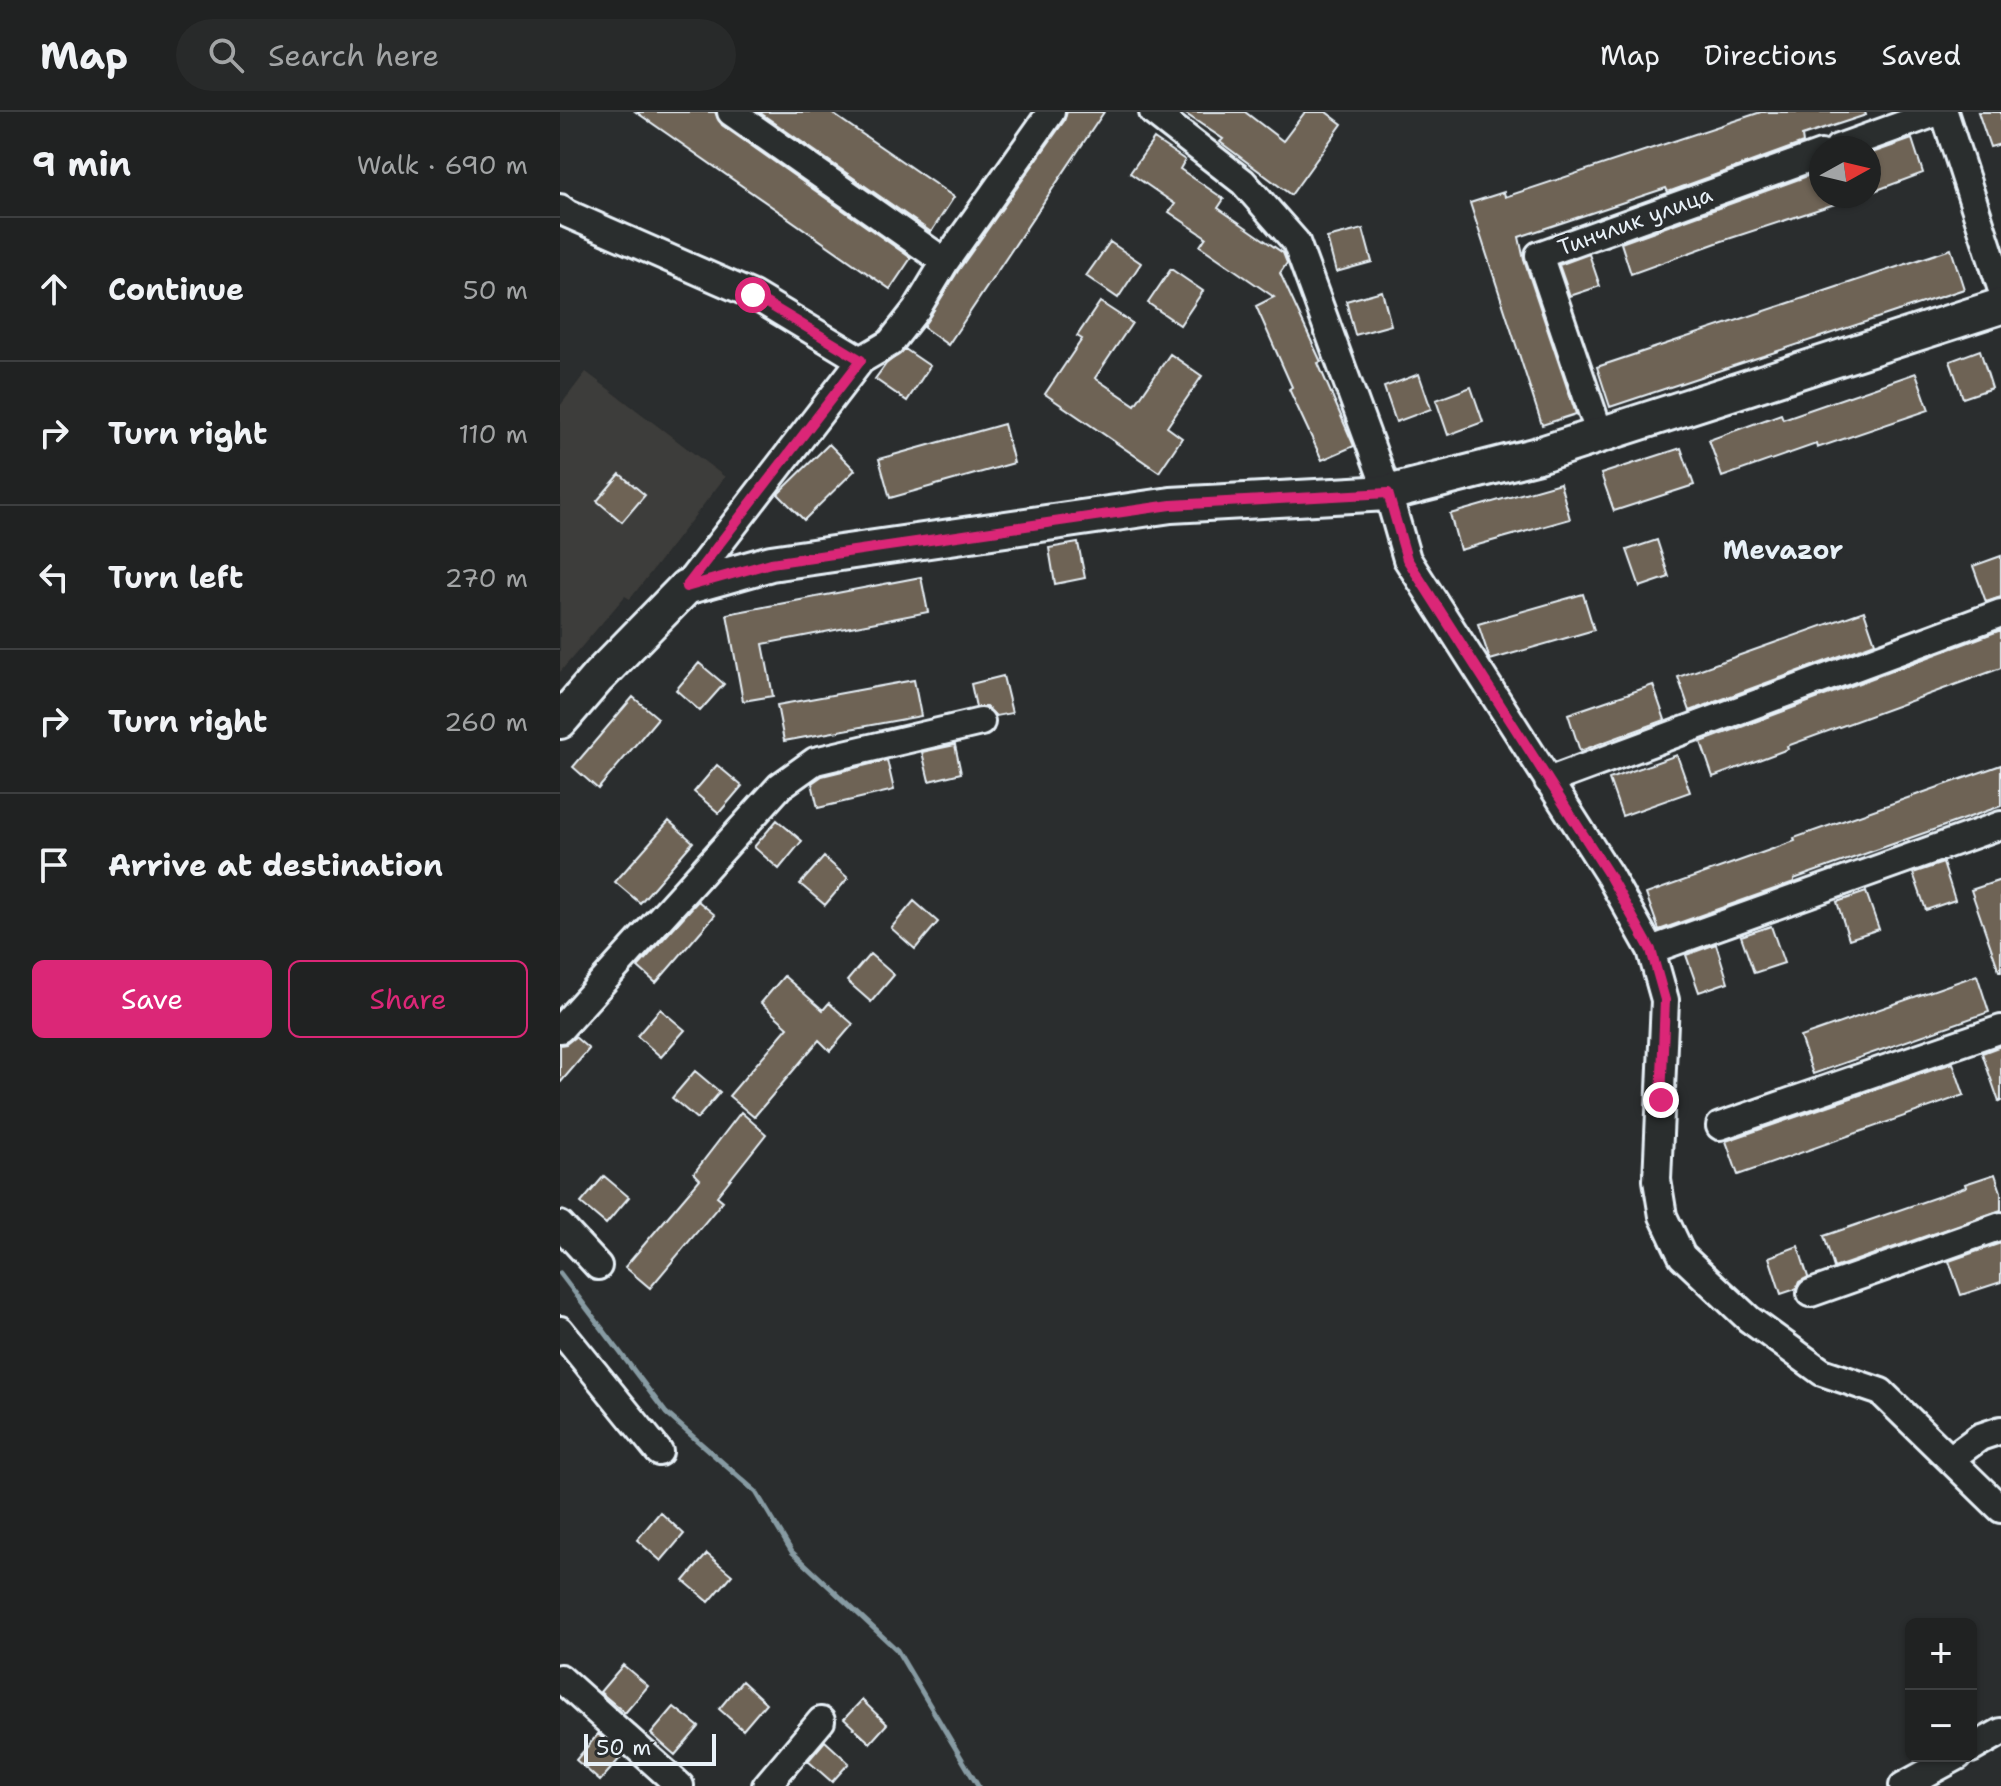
<!DOCTYPE html>
<meta charset="utf-8">
<style>
:root{--surface:#202222;--page:#282a2a;--text:#f1f3f6;--muted:#a2a4a5;--line:#3d3f40;--accent:#db2777}
body{margin:0;font-family:"Shantell Sans",sans-serif;background:var(--page);color:var(--text)}
.controls{position:absolute;right:24px;bottom:24px;display:grid;overflow:hidden;border-radius:12px;box-shadow:0 2px 6px #0004}
.controls button{width:72px;height:72px;display:grid;place-items:center;padding:0;border:0;border-bottom:2px solid var(--line);background:var(--surface);color:var(--text);font:40px sans-serif}
.compass{position:absolute;left:1249px;top:24px;width:72px;height:72px;border-radius:50%;background:var(--surface);box-shadow:0 2px 6px #0004;rotate:82deg}
.scale{position:absolute;left:24px;bottom:20px;width:132px;box-sizing:border-box;padding-left:8px;border:4px solid #e8f1f8;border-top:0;font-size:22px;line-height:28px;white-space:nowrap;color:#e8f1f8;-webkit-text-stroke:6px #2a2d2e;paint-order:stroke}
.stop{position:absolute;width:24px;height:24px;margin:-18px;border:6px solid #db2777;border-radius:50%;background:#fff}
.stop.end{background:#db2777;border-color:#fff;box-shadow:0 2px 8px #0008}
.list{margin:0;padding:0;list-style:none}
h2{display:flex;justify-content:space-between;align-items:center;height:104px;margin:0;padding:0 32px;font-size:34px}
h2 small{font-size:26px;font-weight:400;color:var(--muted)}
.list li{display:grid;grid-template-columns:52px 1fr auto;gap:24px;align-items:center;box-sizing:border-box;height:144px;padding:0 32px;border-top:2px solid var(--line)}
.list b{display:block;font-size:30px;white-space:nowrap}
.list em{font-size:26px;font-style:normal;color:var(--muted)}
.actions{display:flex;gap:16px;padding:24px 32px}
.actions a{flex:1;padding:18px 0;border:2px solid var(--accent);border-radius:12px;text-align:center;font-size:28px;color:var(--accent)}
.actions .main{background:var(--accent);color:#fff}
.icon{flex:none;width:44px;height:44px;fill:none;stroke:currentColor;stroke-width:2;stroke-linecap:round;stroke-linejoin:round}
.map{position:relative;flex:none;width:1441px;height:1674px;overflow:hidden}
header{display:flex;align-items:center;gap:48px;box-sizing:border-box;height:112px;padding:0 40px;background:var(--surface);border-bottom:2px solid var(--line)}
header strong{font-size:38px}
nav{display:flex;gap:44px;margin-inline-start:auto;font-size:28px}
.search{width:560px;height:72px;background:var(--page);display:flex;align-items:center;gap:20px;box-sizing:border-box;padding:0 28px;border-radius:44px;color:var(--muted);font-size:30px}
main{display:flex}
aside{flex:1;background:var(--surface)}
.map>svg:first-child{display:block}
</style>
<header>
<strong>Map</strong>
<div class="search"><svg class="icon" aria-label="search" viewBox="0 0 24 24"><circle cx="10" cy="10" r="6"/><path d="M15 15l6 6"/></svg>Search here</div>
<nav><a>Map</a><a>Directions</a><a>Saved</a></nav>
</header>
<main>
<aside>
<h2>9 min<small>Walk · 690 m</small></h2>
<ul class="list">
<li><svg class="icon" aria-label="ahead" viewBox="0 0 24 24"><path d="M12 20V5M6 11l6-6 6 6"/></svg><div><b>Continue</b></div><em>50 m</em></li>
<li><svg class="icon" aria-label="right" viewBox="0 0 24 24"><path d="M7 20v-9h11M14 6l5 5-5 5"/></svg><div><b>Turn right</b></div><em>110 m</em></li>
<li><svg class="icon" aria-label="left" viewBox="0 0 24 24"><path d="M17 20v-9H6M10 6l-5 5 5 5"/></svg><div><b>Turn left</b></div><em>270 m</em></li>
<li><svg class="icon" aria-label="right" viewBox="0 0 24 24"><path d="M7 20v-9h11M14 6l5 5-5 5"/></svg><div><b>Turn right</b></div><em>260 m</em></li>
<li><svg class="icon" aria-label="arrive" viewBox="0 0 24 24"><path d="M6 21V4h12l-3 4 3 4H6"/></svg><div><b>Arrive at destination</b></div></li>
</ul>
<div class="actions"><a class="main">Save</a><a>Share</a></div>
</aside>
<div class="map">
<svg width="1441" height="1674" viewBox="0 0 1441 1674">
<rect width="100%" height="100%" fill="#2a2d2e"/>
<filter id="ink" filterUnits="userSpaceOnUse"><feTurbulence type="fractalNoise" baseFrequency=".0125" numOctaves="2"/><feDisplacementMap in="SourceGraphic" scale="16" xChannelSelector="R" yChannelSelector="G"/><feConvolveMatrix kernelMatrix="1 2 1 2 8 2 1 2 1" color-interpolation-filters="sRGB"/></filter>
<g filter="url(#ink)">
<!-- built -->
<path fill="#3e3d3a" d="M26 260 165 365 70 487 65 484 0 560V294Z"/>
<g fill="none" stroke-linecap="round" stroke-linejoin="round">
<!-- stream -->
<path stroke="#879ba3" stroke-width="5" d="M0 1161 106 1301 196 1380 232 1440 337 1538 418 1674"/>
</g>
<!-- building -->
<path fill="#6e6355" stroke="#e8f1f8" stroke-width="2" d="M76 0H155L162 13 351 146 330 177Z
M199 0H270L394 85 371 120Z
M507 0H544L388 233 363 215 398 159 504 9Z
M623 0H685L723 29 745 0H766L782 12 731 83 660 30 663 27Z
M1201 0H1305L1306 3 1242 24 1243 31 1108 80 1106 76 959 125 964 148 1016 302 982 313 910 91 944 80 945 85Z
M1418 0H1441V32L1430 35Z
M594 27 625 48 620 57 664 87 658 96 723 141 727 151 720 161 761 250 758 251 794 334 762 348 729 277 732 275 696 194 714 185 640 134 646 125 609 100 615 92 570 61Z
M1352 27 1363 61 1309 81V42Z
M1253 62 1260 84H1289L1290 87 1162 129 1071 162 1061 131Z
M803 117 812 150 776 160 767 126Z
M550 130 581 151 558 186 526 164Z
M1391 137 1404 177 1050 295 1037 255Z
M1029 142 1040 174 1010 184 999 153Z
M611 157 643 179 620 213 588 191Z
M822 179 831 213 795 223 786 189Z
M540 190 572 211 535 266 575 293 610 242 642 264 607 315 622 326 599 360 485 282 522 227 517 224Z
M345 237 370 254 347 289 315 267 326 252Z
M1420 238 1432 276 1403 286 1390 249Z
M1356 261 1369 298 1257 336 1256 332 1162 365 1149 328 1221 302 1223 307Z
M859 262 871 297 836 310 824 275Z
M911 275 923 310 888 323 876 288Z
M444 312 454 351 330 386 319 347Z
M269 332 295 358 244 408 218 382Z
M1121 336 1134 373 1054 399 1041 362Z
M60 362 85 383 62 410 37 389Z
M1000 371 1010 407 900 438 890 402Z
M1097 428 1109 465 1080 475 1067 438Z
M518 431 525 466 495 472 489 436Z
M1441 444V485L1426 490 1413 454Z
M361 465 368 500 203 532 213 584 183 589 167 502Z
M1023 482 1034 518 930 548 918 512Z
M1304 499 1315 531 1130 599 1118 565Z
M1441 518V556L1227 634 1228 637 1153 665 1141 630Z
M139 551 164 572 140 599 116 578Z
M443 564 452 601 436 604 426 595H416L411 572Z
M354 568 361 604 224 629 217 593Z
M1093 573 1105 608 1020 639 1008 602Z
M73 585 98 606 38 677 13 655Z
M395 633 401 661 369 669 362 640Z
M1117 643 1130 680 1062 704 1049 667Z
M327 648 334 678 258 696 252 671 262 664Z
M157 653 182 674 159 701 134 680Z
M1441 653V694L1276 752 1234 767V770L1099 818 1086 782 1235 729 1234 726Z
M217 708 242 729 219 757 194 735Z
M109 709 133 730 80 791 55 770Z
M264 745 288 766 265 793 240 772Z
M1383 751 1395 788 1366 798 1353 761Z
M1441 768V859H1439L1411 778Z
M1306 780 1319 817 1289 827 1277 790Z
M138 789 155 803 96 871 78 855Z
M354 789 378 810 355 837 331 816Z
M1211 814 1224 851 1194 861 1181 824Z
M1156 832 1168 870 1139 880 1126 843Z
M310 842 334 863 311 890 287 869Z
M1417 863 1429 900 1253 962 1240 925Z
M224 864 263 898 269 891 293 912 270 939 259 928 194 1005 169 984 228 915 201 891Z
M100 897 125 918 101 945 77 924Z
M15 925 29 937 0 971V933L6 932Z
M1441 934V989L1439 990 1422 941Z
M1393 951 1404 983 1178 1063 1166 1029Z
M135 959 160 980 137 1007 112 986Z
M181 1000 206 1022 157 1084 163 1089 90 1176 65 1155 140 1067 134 1061Z
M1435 1062 1441 1080V1098L1274 1156 1264 1124 1406 1075 1405 1072Z
M44 1064 69 1085 46 1112 21 1091Z
M1441 1131V1170L1401 1183 1389 1149Z
M1238 1134 1248 1165 1239 1170 1236 1177 1221 1182 1209 1145Z
M100 1400 124 1422 101 1449 77 1428Z
M147 1442 172 1463 149 1490 124 1469Z
M63 1553 88 1574 65 1601 40 1580Z
M182 1569 206 1591 183 1618 159 1597Z
M302 1588 327 1612 310 1631 284 1607Z
M114 1595 139 1615 115 1643 91 1622Z
M38 1622 62 1644 40 1669 16 1648Z
M265 1629 289 1651 272 1670 248 1649Z"/>
<g fill="none" stroke-linecap="round" stroke-linejoin="round">
<defs>
<path id="minor" d="M171 0 385 150
M593 0 683 70 736 130 828 381 847 447 1049 763 1091 838 1105 888 1097 1068 1103 1104 1122 1144 1189 1207 1262 1260 1321 1280 1441 1397
M1384 0 1441 175
M1278 36 1378 0
M0 96 8 102 193 183 301 248
M1040 323 979 143 1261 42
M126 475 301 248 330 231 356 198 385 150 491 0
M988 669 1441 501
M1091 838 1441 713
M0 917 220 674 255 649 421 610
M1160 1014 1441 917
M0 1113 38 1154
M1251 1181 1441 1114
M0 1218 99 1340
M1390 1347 1420 1325 1441 1318
M0 1566 120 1674
M1411 1637 1441 1620
M206 1674 261 1609
M1343 1674 1398 1644"/>
<path id="major" d="M0 609 38 565 126 475 211 451 611 393 828 381 978 343 1441 194"/>
</defs>
<!-- minor casing -->
<use href="#minor" stroke="#e8f1f8" stroke-width="32"/>
<!-- major casing -->
<use href="#major" stroke="#e8f1f8" stroke-width="40"/>
<!-- minor -->
<use href="#minor" stroke="#2a2d2e" stroke-width="26"/>
<!-- major -->
<use href="#major" stroke="#2a2d2e" stroke-width="34"/>
</g>
</g>
<g fill="none" stroke-linecap="round" stroke-linejoin="round" filter="url(#ink)">
<!-- route -->
<path stroke="#db2777" stroke-width="10" d="M193 183 301 248 126 475 211 451 611 393 828 381 847 447 1049 763 1091 838 1105 888 1101 988"/>
</g>
<g text-anchor="middle" dominant-baseline="central" stroke-width="8" stroke-linejoin="round" paint-order="stroke">
<!-- street labels -->
<g font-size="22" fill="#e8f1f8" stroke="#2a2d2e">
<text transform="translate(1075 109) rotate(-20)">Тинчлик улица</text>
</g>
<!-- quarter labels -->
<g font-size="26" font-weight="bold" fill="#e8f1f8" stroke="#2a2d2e">
<text x="1223" y="437">Mevazor</text>
</g>
</g>
</svg>
<div class="controls">
<button>+</button>
<button>−</button>
</div>
<svg class="compass" viewBox="-18 -18 36 36"><path d="M0-13l5 13h-10z" fill="#e53935"/><path d="M0 13l5-13h-10z" fill="#a2a4a5"/></svg>
<div class="scale">50 m</div>
<div class="stop" style="left:193px;top:183px"></div>
<div class="stop end" style="left:1101px;top:988px"></div>
</div>
</main>
